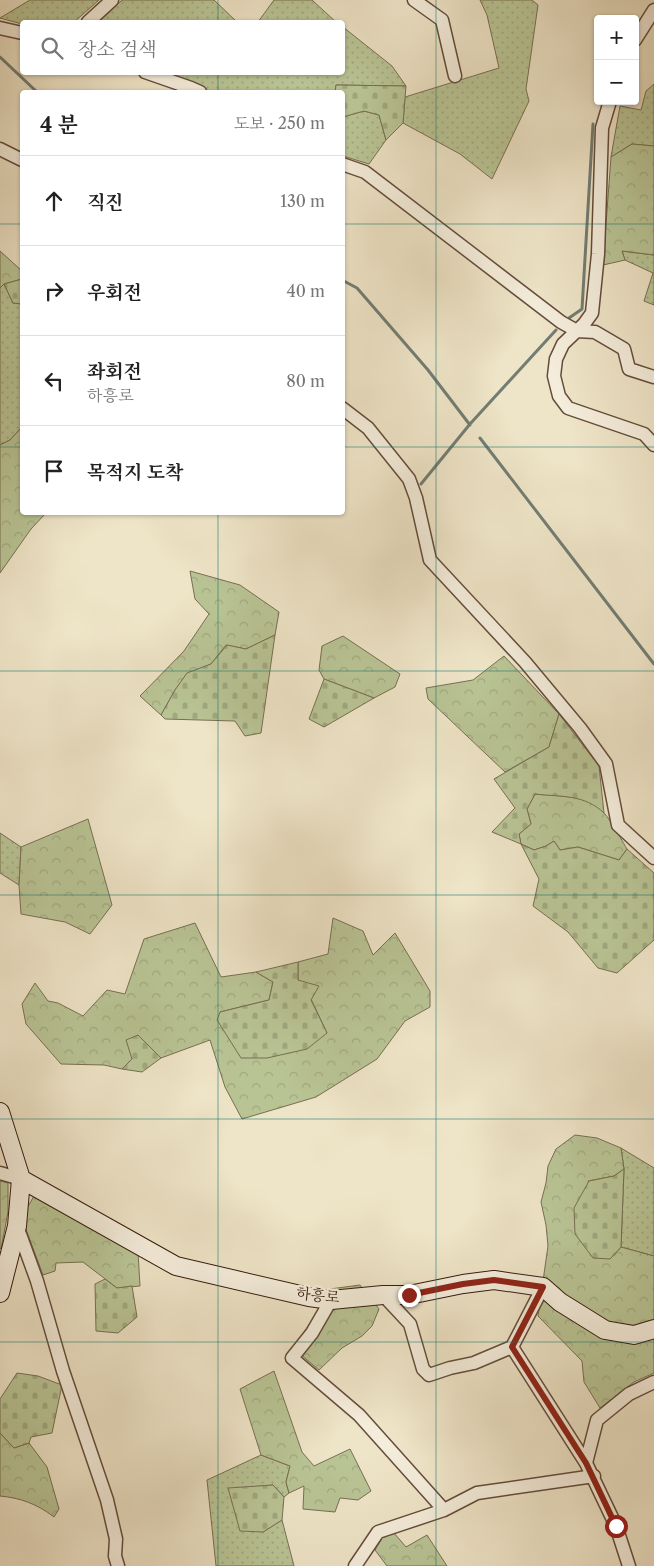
<!DOCTYPE html>
<html lang="ko">
<meta charset="utf-8">
<style>
:root{--surface:#fff;--page:#f6f6f6;--text:#222;--muted:#767676;--line:#e0e0e0}
body{margin:0;font-family:"Libre Caslon Text","Noto Serif KR",serif;background:var(--page);color:var(--text)}
.controls{position:absolute;right:15px;top:15px;display:grid;overflow:hidden;border-radius:5px;box-shadow:0 1px 4px #0004}
.controls button{width:45px;height:45px;display:grid;place-items:center;padding:0;border:0;border-bottom:1px solid var(--line);background:var(--surface);color:var(--text);font:25px sans-serif}
.stop{position:absolute;width:15px;height:15px;margin:-11px;border:4px solid #8f2418;border-radius:50%;background:#fff}
.stop.end{background:#8f2418;border-color:#fff;box-shadow:0 1px 5px #0008}
.list{margin:0;padding:0;list-style:none}
h2{display:flex;justify-content:space-between;align-items:center;height:65px;margin:0;padding:0 20px;font-size:21px}
h2 small{font-size:16px;font-weight:400;color:var(--muted)}
.list li{display:grid;grid-template-columns:32px 1fr auto;gap:15px;align-items:center;box-sizing:border-box;height:90px;padding:0 20px;border-top:1px solid var(--line)}
.list b{display:block;font-size:19px;white-space:nowrap}
.list p{margin:0;font-size:16px;white-space:nowrap;color:var(--muted)}
.list em{font-size:16px;font-style:normal;color:var(--muted)}
.icon{flex:none;width:28px;height:28px;fill:none;stroke:currentColor;stroke-width:2;stroke-linecap:round;stroke-linejoin:round}
.map{position:relative;flex:none;width:654px;height:1566px;overflow:hidden}
.search{position:absolute;background:var(--surface);box-shadow:0 1px 4px #0004;left:20px;top:20px;width:325px;height:55px;display:flex;align-items:center;gap:12px;box-sizing:border-box;padding:0 18px;border-radius:5px;color:var(--muted);font-size:19px}
.panel{position:absolute;background:var(--surface);box-shadow:0 1px 4px #0004;left:20px;top:90px;width:325px;height:425px;border-radius:5px}
.map>svg:first-child{display:block}
</style>
<div class="map">
<svg width="654" height="1566" viewBox="0 0 654 1566">
<defs>
<pattern id="grass-dots" width="8" height="8" patternUnits="userSpaceOnUse" patternTransform="scale(1.25)"><rect width="8" height="8" fill="#b9c495"/><path d="M2 2h.1M6 6h.1" fill="none" stroke="#a0a87f" stroke-width="1.8" stroke-linecap="round"/></pattern>
<pattern id="forest-crowns" width="20" height="18" patternUnits="userSpaceOnUse" patternTransform="scale(1.25)"><rect width="20" height="18" fill="#b9c495"/><path d="M2 6a3 3 0 1 1 6 0M12 15a3 3 0 1 1 6 0" fill="none" stroke="#a0a87f"/></pattern>
<pattern id="cemetery-stones" width="16" height="16" patternUnits="userSpaceOnUse" patternTransform="scale(1.25)"><rect width="16" height="16" fill="#b9c495"/><path d="M2 7V4a2 2 0 0 1 4 0v3zM10 15v-3a2 2 0 0 1 4 0v3z" fill="#a0a87f"/></pattern>
</defs>
<rect width="100%" height="100%" fill="#eee4c7"/>
<filter id="stains"><feTurbulence type="fractalNoise" baseFrequency=".004" numOctaves="4"/><feColorMatrix values="0 0 0 0 .2 0 0 0 0 .09 0 0 0 0 .02 0 0 0 .5 -.17"/></filter>
<radialGradient id="worn" r=".72"><stop offset=".6" stop-color="#630" stop-opacity="0"/><stop offset="1" stop-color="#630" stop-opacity=".3"/></radialGradient>
<!-- grass -->
<path fill="url(#grass-dots)" stroke="#786f52" d="M30 0H99L74 22H22V24L0 18Z
M122 0H214L237 22H99Z
M274 0H312L336 22H258Z
M480 0H532L538 5 526 89 529 101 492 179 460 154 403 123 405 97 499 68 487 15Z
M343 27 392 66 406 86 336 85 335 92H210L156 73 342 72Z
M654 84V146L632 144 611 157 620 106 641 110 646 91Z
M364 111 379 115 386 140 369 164 343 156 342 117Z
M622 251 654 255V305L644 301 653 273 625 260Z
M4 284 13 303 22 304V427L10 440 0 445V288Z
M0 833 21 847 19 885 0 873Z
M621 1148 654 1168V1256L621 1247 624 1169Z
M261 1455 290 1466 286 1482 289 1493 284 1497 273 1485 228 1489 263 1532 282 1520 294 1566H216L207 1480Z"/>
<!-- forest -->
<path fill="url(#forest-crowns)" stroke="#786f52" d="M632 144 654 146V255L622 251 625 260 603 265 611 157Z
M0 251 22 271V279L4 284 0 288Z
M22 427V512L46 513 31 529 0 573V445L10 440Z
M190 571 240 585 279 612 275 635 246 649 226 645 211 664 187 674 175 690 161 715 140 696 184 651 209 614 195 599Z
M343 636 400 674 395 687 374 698 324 679 319 670 322 646Z
M504 656 559 714 549 747 505 772 428 699 426 688 473 680Z
M535 794C553 796 575 795 592 803 606 809 619 836 627 849L619 860 578 847 560 850 554 841 546 846 534 850 521 844 519 834 531 824 527 809Z
M88 819 112 905 90 934 65 922 21 914 19 885 21 847Z
M333 918 363 931 373 955 395 933 430 991V1007L405 1021 377 1059 316 1097 242 1119 225 1087 210 1040 161 1058 138 1035 132 1060 122 1069 104 1065 61 1064 26 1024 22 1004 35 983 48 1001 58 1003 83 1016 107 990 125 994 144 939 195 923 221 977 256 972 273 982 269 1000 220 1012 327 1033 311 999 298 980V962L328 954Z
M575 1135 597 1138 621 1148 624 1169 614 1176 588 1181 610 1259 621 1247 654 1256V1373L634 1382 600 1408 584 1382 582 1361 538 1316 548 1246 546 1225 541 1202 546 1183 548 1166 556 1149Z
M0 1181 8 1183V1212L1 1249 0 1248Z
M34 1196 138 1252 140 1286 117 1288 83 1262 56 1263 55 1271 43 1275 24 1224 26 1210Z
M360 1285 379 1309 372 1326 362 1336 342 1348 319 1370 293 1348 321 1307 330 1289Z
M274 1371 302 1452 314 1466 350 1449 371 1491 358 1500 340 1498 335 1512 303 1509 304 1486 289 1493 286 1482 290 1466 261 1455 240 1389Z
M0 1433 14 1448 29 1443 47 1467 59 1509 54 1517C37 1504 21 1498 0 1496Z
M394 1533 406 1547 427 1535 447 1566H387L375 1550 382 1538Z"/>
<!-- cemetery -->
<path fill="url(#cemetery-stones)" stroke="#786f52" d="M336 85 406 86 403 123 386 140 379 115 364 111 343 117 342 92H335Z
M22 279V304L13 303 4 284Z
M275 635 261 733 245 736 235 721 165 719 161 715 175 690 187 673 211 664 227 645 246 649Z
M324 679 374 698 324 727 309 719Z
M559 714 599 766 604 813C584 794 561 797 535 794L527 809 531 824 519 834 521 844 534 850 546 846 554 841 560 850 578 847 619 860 627 849 654 873V940L617 973 598 968 568 932 533 906 539 879 521 844 492 832 515 808 494 779 549 747Z
M298 962V980L319 986 311 1000 327 1033 307 1049 267 1058H241L217 1020 220 1012 269 1000 273 982 256 972Z
M138 1035 161 1058 142 1072 122 1069 132 1059 126 1040Z
M624 1169 621 1247 610 1259 593 1258 575 1234 574 1208 589 1181 614 1176Z
M105 1279 117 1288 132 1286 137 1317 118 1333 96 1331 95 1284Z
M17 1373 38 1376 62 1385 52 1433 31 1437 29 1443 14 1448 0 1433V1399Z
M273 1485 284 1497 282 1520 263 1532 240 1531 228 1488Z"/>
<g fill="none" stroke-linecap="round" stroke-linejoin="round">
<!-- stream -->
<path stroke="#727d73" stroke-width="3" d="M0 57 37 92
M342 280 357 288 428 370 470 425
M569 318 582 309 593 124
M480 438 654 664
M421 484 470 424 556 330"/>
<defs>
<path id="street" d="M414 0 442 20 455 76
M88 22 112 0
M0 28 22 33
M635 40 654 10
M145 72 191 88 200 92
M610 101 602 128 598 254 592 313 584 324 563 344 556 359 554 376 559 396 568 408 644 434 654 445
M0 149 22 160
M342 164 365 172 561 322 577 331 595 332 624 349 629 369 654 377
M342 408 368 428 409 479 416 498 430 560 525 662 580 728 606 764 618 825 654 858
M0 1173 21 1179
M17 1226 37 1281 63 1371 107 1500 116 1539 115 1556 118 1566
M543 1287 512 1347 586 1463
M383 1295 410 1324 423 1369 429 1375 450 1368 474 1363 512 1347
M331 1300 312 1333 292 1358 359 1415 444 1510 477 1493 594 1476
M355 1566 378 1532 444 1510
M629 1566 616 1526 586 1463 597 1420 629 1394 654 1382"/>
<path id="secondary" d="M0 1112 21 1179 17 1226 0 1293
M21 1179 176 1266 309 1297 331 1300 383 1295H409L463 1284 494 1280 543 1287 560 1302 605 1330 634 1335 654 1329"/>
</defs>
<!-- street casing -->
<use href="#street" stroke="#654c3c" stroke-width="15"/>
<!-- secondary casing -->
<use href="#secondary" stroke="#371a0e" stroke-width="20"/>
<!-- street -->
<use href="#street" stroke="#f4eddb" stroke-width="12"/>
<!-- secondary -->
<use href="#secondary" stroke="#f4eddb" stroke-width="18"/>
</g>
<g fill="none" stroke-linecap="round" stroke-linejoin="round">
<!-- route -->
<path stroke="#8f2418" stroke-width="6" d="M409 1295 463 1284 494 1280 543 1287 512 1347 586 1463 616 1526"/>
</g>
<!-- grid -->
<path fill="none" stroke="#0f766e" stroke-width="1" stroke-opacity="0.55" d="M218 0V22M436 0V1566M218 72V92M0 224H22M342 224H654M0 447H22M342 447H654M218 512V1566M0 671H654M0 895H654M0 1119H654M0 1342H654"/>
<g text-anchor="middle" dominant-baseline="central" stroke-width="5" stroke-linejoin="round" paint-order="stroke">
<!-- street labels -->
<g font-size="15" fill="#371a0e" stroke="#f4eddb">
<text transform="translate(318 1295) rotate(6)">하흥로</text>
</g>
</g>
<rect width="100%" height="100%" filter="url(#stains)"/>
<rect width="100%" height="100%" fill="url(#worn)"/>
</svg>
<div class="controls">
<button>+</button>
<button>−</button>
</div>
<div class="stop" style="left:616px;top:1526px"></div>
<div class="stop end" style="left:409px;top:1295px"></div>
<div class="search"><svg class="icon" aria-label="search" viewBox="0 0 24 24"><circle cx="10" cy="10" r="6"/><path d="M15 15l6 6"/></svg>장소 검색</div>
<section class="panel">
<h2>4 분<small>도보 · 250 m</small></h2>
<ul class="list">
<li><svg class="icon" aria-label="ahead" viewBox="0 0 24 24"><path d="M12 20V5M6 11l6-6 6 6"/></svg><div><b>직진</b></div><em>130 m</em></li>
<li><svg class="icon" aria-label="right" viewBox="0 0 24 24"><path d="M7 20v-9h11M14 6l5 5-5 5"/></svg><div><b>우회전</b></div><em>40 m</em></li>
<li><svg class="icon" aria-label="left" viewBox="0 0 24 24"><path d="M17 20v-9H6M10 6l-5 5 5 5"/></svg><div><b>좌회전</b><p>하흥로</p></div><em>80 m</em></li>
<li><svg class="icon" aria-label="arrive" viewBox="0 0 24 24"><path d="M6 21V4h12l-3 4 3 4H6"/></svg><div><b>목적지 도착</b></div></li>
</ul>
</section>
</div>
